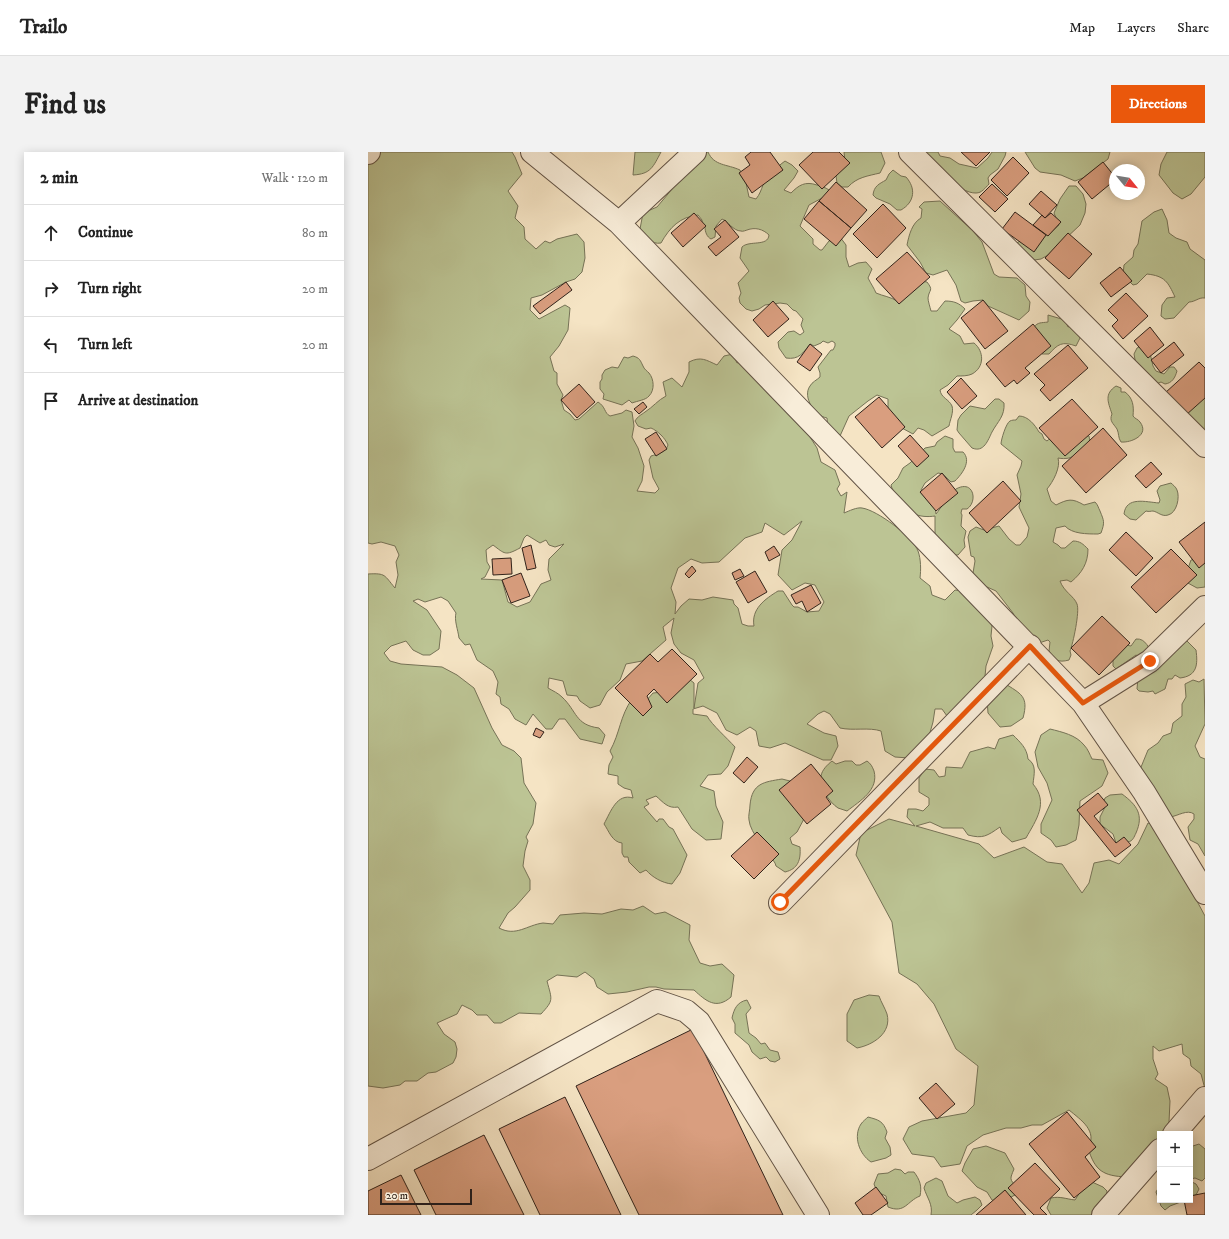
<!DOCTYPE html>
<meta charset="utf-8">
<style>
:root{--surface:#fff;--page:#f2f2f2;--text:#222;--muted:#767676;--line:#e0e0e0;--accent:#ea580c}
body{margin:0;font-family:"IM FELL DW Pica",serif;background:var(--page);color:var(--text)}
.controls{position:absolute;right:12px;bottom:12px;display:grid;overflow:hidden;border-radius:0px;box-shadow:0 2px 10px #0003}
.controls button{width:36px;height:36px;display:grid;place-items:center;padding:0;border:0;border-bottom:1px solid var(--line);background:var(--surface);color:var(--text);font:20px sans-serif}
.compass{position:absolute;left:741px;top:12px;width:36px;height:36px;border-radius:50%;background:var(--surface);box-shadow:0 2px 10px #0003;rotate:120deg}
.scale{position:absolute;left:12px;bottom:10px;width:92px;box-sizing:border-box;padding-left:4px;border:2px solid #30221a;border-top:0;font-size:11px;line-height:14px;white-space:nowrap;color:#30221a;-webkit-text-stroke:3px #f8edd9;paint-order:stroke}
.stop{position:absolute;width:12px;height:12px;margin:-9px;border:3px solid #ea580c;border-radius:50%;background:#fff}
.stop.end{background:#ea580c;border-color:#fff;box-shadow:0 1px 4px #0008}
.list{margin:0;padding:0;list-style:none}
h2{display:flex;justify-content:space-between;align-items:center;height:52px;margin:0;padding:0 16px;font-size:17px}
h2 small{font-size:13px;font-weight:400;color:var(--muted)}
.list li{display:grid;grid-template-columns:26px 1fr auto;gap:12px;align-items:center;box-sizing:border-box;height:56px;padding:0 16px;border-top:1px solid var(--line)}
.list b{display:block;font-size:15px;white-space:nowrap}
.list em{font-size:13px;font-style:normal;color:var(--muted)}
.icon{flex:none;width:22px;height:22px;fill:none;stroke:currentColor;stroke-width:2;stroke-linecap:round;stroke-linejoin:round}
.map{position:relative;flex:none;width:837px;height:1063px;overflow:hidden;border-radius:0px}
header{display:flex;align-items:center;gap:24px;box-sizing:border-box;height:56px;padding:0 20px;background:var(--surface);border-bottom:1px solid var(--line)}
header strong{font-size:19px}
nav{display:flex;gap:22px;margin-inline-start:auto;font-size:14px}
.intro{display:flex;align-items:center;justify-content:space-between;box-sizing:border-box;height:96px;padding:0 24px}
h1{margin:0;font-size:28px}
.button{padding:10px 18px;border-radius:0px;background:var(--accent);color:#fff;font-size:14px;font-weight:700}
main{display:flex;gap:24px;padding:0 24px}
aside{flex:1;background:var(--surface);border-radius:0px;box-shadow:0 2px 10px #0003}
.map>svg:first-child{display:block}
</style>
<header>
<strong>Trailo</strong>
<nav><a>Map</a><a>Layers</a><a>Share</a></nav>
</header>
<div class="intro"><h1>Find us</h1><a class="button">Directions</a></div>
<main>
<aside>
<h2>2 min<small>Walk · 120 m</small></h2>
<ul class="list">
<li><svg class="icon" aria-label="ahead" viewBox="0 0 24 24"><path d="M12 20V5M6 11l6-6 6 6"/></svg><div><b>Continue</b></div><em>80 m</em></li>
<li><svg class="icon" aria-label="right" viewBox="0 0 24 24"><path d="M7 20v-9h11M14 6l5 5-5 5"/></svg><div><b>Turn right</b></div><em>20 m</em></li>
<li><svg class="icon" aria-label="left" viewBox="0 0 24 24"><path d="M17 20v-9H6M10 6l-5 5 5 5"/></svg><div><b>Turn left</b></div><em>20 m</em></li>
<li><svg class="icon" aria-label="arrive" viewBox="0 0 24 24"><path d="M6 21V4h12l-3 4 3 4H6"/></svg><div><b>Arrive at destination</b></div></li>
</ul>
</aside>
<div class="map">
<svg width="837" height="1063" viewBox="0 0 837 1063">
<rect width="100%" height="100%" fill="#f5e4c4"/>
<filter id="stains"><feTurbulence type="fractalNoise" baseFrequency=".005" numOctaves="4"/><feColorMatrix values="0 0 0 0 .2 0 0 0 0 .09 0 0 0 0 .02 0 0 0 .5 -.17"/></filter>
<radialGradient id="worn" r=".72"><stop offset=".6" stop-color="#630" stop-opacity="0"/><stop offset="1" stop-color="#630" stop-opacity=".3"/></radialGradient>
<!-- green -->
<path fill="#bcc494" stroke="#767357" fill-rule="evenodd" d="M9 0H144L147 5 154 22 140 39 150 54 147 66 156 75 157 87 168 97 177 89 182 91 189 87 209 82 216 90 217 106 214 120 207 127 198 130 174 143 163 146 162 158 171 167 197 153 202 156 200 178 191 194 182 205 186 219 189 221V232L195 243 193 248 196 258 202 262 207 268 211 267 230 250C238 255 236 261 242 264L254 261 258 258 264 260 266 274 264 285 270 296 276 314 274 329 269 339 287 341 291 337 285 326 281 308 283 304C290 302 298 300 300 293 297 286 290 279 283 276L278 277 270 274 267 269C270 264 273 263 277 260 285 255 290 248 298 244L295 230 304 226 314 235 321 220V210C333 204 338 208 349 213L356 204 365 202 369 211 376 208 442 285 449 296 453 310 467 318 472 332 469 337 473 344 479 340 476 361C481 359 489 355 494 356 509 358 545 385 550 399 553 407 553 418 552 426L562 434 564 443 577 448 587 438 596 439 621 467 624 474 623 484 625 494 618 514 617 524 584 571 574 557H567L565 570 561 584 541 606 527 605 517 599 513 579C501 575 485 579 472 576L462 562 456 559 450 562 439 572 456 581 468 584 470 594 463 608H455L417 591 402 596 391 594 388 579 382 575 369 583 358 578 349 561 335 554 325 557V562L339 564C344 573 359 586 367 595L360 614 353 622 340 623 332 634 346 639 348 654 355 670 353 687 338 688 324 677 310 655C300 657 295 650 288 644L278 648 281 652 276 655 289 670 291 667H295L301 675 305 677 319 703 312 721 304 732C294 731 284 725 278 718L272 721 261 710 260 705H256L254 701V691C244 690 241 679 236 672 243 659 249 641 265 646L263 638 256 636 250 632V624L240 622 241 613 245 605 242 599C252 581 252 564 264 547L278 549 285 541 295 540 321 527 326 531V556L330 531 336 526 326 508 313 501 306 492 303 481 306 466 295 475 298 488 274 509 258 512 252 528 239 540 232 553 222 556 212 549 209 544 199 543 195 529 181 526 180 536C185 539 190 541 194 545 209 559 207 573 231 576L237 583 234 592 212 587 197 567H191L184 577H178L165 562 158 573 147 567 141 557 133 552 132 545 128 542 130 530 125 519 109 508 102 492 97 493 91 486C90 478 86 468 88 461L80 449 73 445 57 450 50 447 45 449 59 458 73 479 71 497 62 503H55L45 498 38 489 23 494 16 501 22 509 33 512 74 515 89 523 106 536 124 576 134 593 146 599 153 606 156 631 168 651 165 672 158 685 160 689 157 699 155 714 162 728V738L147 755 140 761 131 776C148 785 159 773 175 771 178 771 182 772 185 772L192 763 216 761 234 762 253 757 265 758 275 754 287 762 297 760 322 773 321 788 332 811 342 814 354 812 366 823 363 845C348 858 338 849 326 838L296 837 288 835H281L259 840 240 842 229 835 226 827 217 820 209 825 189 823 179 829C184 848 186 848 173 862L151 861 133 871H126L119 863H109L104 858 94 853 89 862 69 871 76 882 87 890 89 897 88 905 85 911 68 920 60 921 49 929H37L32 933 15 936 0 934V422C18 421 16 423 27 436L30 423 28 410 31 403 27 394 13 390 4 392 0 391V3ZM434 369 424 388 414 398 410 423 424 438 437 431 447 433 456 450 451 459 439 460 430 455H426L424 453 415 439H410C397 447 383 457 386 474H380L374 472 370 456 366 452 365 448 345 445 334 448 321 447 313 454 307 462 308 450 303 436 310 416 323 407 334 411 351 410 377 386 394 380 397 371 416 383ZM159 383 172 391 178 388 181 393 187 395 196 392 181 407 180 418 183 428 173 432 162 450 149 455 140 450 134 428 113 427 117 425 122 415 119 410 118 398 125 393C137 402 137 404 152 396L156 386Z
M267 0H293C285 15 283 22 265 23Z
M312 0H340C346 14 359 12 372 18L374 25 378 31 381 45 388 47C392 42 393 38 395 33 400 23 409 15 417 9L424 13 430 19 426 26 416 38 423 41C431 33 437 29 449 33 454 35 457 35 461 38L456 45 441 53 432 74 445 87V92L452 98H454L461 89 472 85 478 93V105L481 115 490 111 498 110 504 117 500 126C503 132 506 136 508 141 515 144 523 145 529 149L552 129 559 130C566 139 561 137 560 146 560 149 562 155 563 159H569L577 149C586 149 591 151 597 157L589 168 581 177 592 184 596 192 606 191C616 199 617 215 604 222 600 224 594 224 589 224L580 233 572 238C573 246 581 247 584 254 586 260 582 268 581 274L564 284 556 278 550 276 545 282 532 275 520 256V247L509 243 500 249 481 264 472 284 460 278 459 266C447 264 434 245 442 234 444 230 449 228 452 225V221L450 215 463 198H465L467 194V191L464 189 460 191 455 189 453 191 446 194 442 192C435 201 431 208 418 206L411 196 410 190 420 180 426 179 432 183 436 180 433 173 435 167 428 159 425 158 419 152 412 151 397 153 391 157 384 159 378 157 372 151 371 146 373 141 370 131 381 119 372 106 374 95C381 88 400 95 401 83 395 77 387 75 379 78 379 78 374 80 373 79 365 79 360 69 354 67L348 74 347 85 343 87C339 85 337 80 337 75L334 72V68L330 63C312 65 302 75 293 91 283 93 278 84 272 77L275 61 289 55 305 36Z
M476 0H513L517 11 512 21C500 24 489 25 480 35H474L469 31 468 24 477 9Z
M545 0H570L572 4 582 6 591 12 609 16 620 6 624 0H638L637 4 630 17 622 23 620 26 621 32C617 36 614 41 608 41 592 42 559 11 545 0Z
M657 0H742L740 7 715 26 707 29 693 23 672 20 667 16Z
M799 0H837V25L823 42 814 47 805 41 791 23 793 12Z
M525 18 533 24 538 25C548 36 547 50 533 58H529L522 52 508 46 505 43C506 34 511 32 518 28L521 22Z
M701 34H708L715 42 718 52 717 61 712 73 680 103 673 107 660 109 646 93C654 86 662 88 672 86 679 84 686 78 691 73L686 61 692 47Z
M572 49 605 79 614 90 626 122 631 125 649 126 657 133 658 144 662 150 661 159 651 168 620 154 615 148 605 149 597 151 593 149 588 133 579 118 565 123 558 121 552 110 539 93C541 83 544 71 553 66L554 57 551 55 556 50Z
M794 57 799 68 801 81 808 86 819 90 822 97 837 108V146C831 145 827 150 821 150L806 166 797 167 793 164 794 153 799 146 807 145C800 130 797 124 779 122L769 132 765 133 755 123 756 113 765 105 766 98 770 92 774 69 786 60Z
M680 163 697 168 700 175 703 174 713 181 712 186 708 194C694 189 690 192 681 202H674L666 175C670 170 673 171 680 170Z
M771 195H775L782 201 785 214 788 219 796 222 802 215H806L809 219C807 226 804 231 797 232L793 230 786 233 768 213 766 202 769 196Z
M265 204C272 206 272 208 275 214 276 217 279 219 281 221 286 227 287 238 281 244 278 248 269 249 264 251L261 248 254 253 235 247 236 242 232 237V230L234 227V223L237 218 244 215 250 216 256 205 260 206Z
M748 234 753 236V240H757C765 246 766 254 765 264 767 267 770 267 772 270 782 283 763 291 753 290 750 286 751 281 749 277 745 271 741 269 744 262 740 250 736 242 748 234Z
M837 240V285L814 266Z
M627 247H631L636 251C637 264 630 269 624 280 620 288 616 301 604 296L591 281 589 278 590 268 593 263 602 254 617 257Z
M651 264C660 264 667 273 671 280L674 282 676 287 679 289C685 282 712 283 721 284L722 290C711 300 706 309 690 306 693 315 685 330 679 337L683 349 688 353C700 347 704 346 716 353L727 350C730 353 730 355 732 359 736 369 737 370 733 381L730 382C719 382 704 382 697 374L688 376 685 390 690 393 693 396H697L705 389C712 389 715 392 720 397 720 411 714 421 703 430L699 428 692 429C696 440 706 444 709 452 712 459 705 492 702 499L703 503 701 508C690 511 686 508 681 499L682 490 680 488 671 491 651 473 645 461 628 439 619 435H613L605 421 607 409 606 405 603 404 600 385 602 379 608 375 616 378 631 374 641 387 648 393H652L659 385 661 376 651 355 653 342 649 323 653 314 654 309 633 292C633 288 638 271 642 269 644 268 646 268 648 268Z
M577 284 585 287V296L587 300H595C604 309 594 322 587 329L583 330 575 322 570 321 557 331 553 338 567 354 568 362C573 356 582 341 588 337 606 327 610 350 599 357H594L593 361 594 363 593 374 598 379 596 388 597 395 590 403H586L567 384V364C561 365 551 365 545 361 538 357 524 340 523 333L530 326 535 316 542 311 557 296 567 294 569 290Z
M803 331C805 333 808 335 809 338 812 345 809 361 800 363 794 365 790 360 785 359 783 359 781 360 778 359L768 368 762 367 756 362C758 344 778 350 791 351L792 348 789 339 792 334Z
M828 407 837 409V435L829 436 818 430V422L823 408Z
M768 487C778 486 781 497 786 505L780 510 768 503 748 517 745 514V507L758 493 763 494Z
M817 487 828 498C830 513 829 524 812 526L807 523 804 527H800L797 537 787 542 785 539 780 540 771 539 769 537 770 525Z
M836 527 837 572 827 594 832 605 837 607V704L830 692 822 688 820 675 826 667V662C819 657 810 664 802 665L771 620 780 598 790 591 795 584 803 581 805 571 814 564V552L818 545 817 532 825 528 831 530Z
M636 531C653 542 661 544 655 566L643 574 632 575 620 561 619 547Z
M682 577C694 580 708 583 716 593 720 597 722 603 724 607L735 608 740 621 734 634 712 649 711 673 708 688 698 693 688 695 683 688 673 681V672L684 648 679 631 670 615 667 600 673 583Z
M645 583C652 590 659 596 660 607 669 613 666 622 665 632 681 651 668 668 658 686L644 690 634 681 632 675C619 684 615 687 600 683L595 676H575L562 670 548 674 611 692 626 706 656 695 679 710 694 712 714 741 721 731 726 711 741 708 751 712 770 692 780 671 796 674 830 751 837 764V937L833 922 823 914 822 907 815 902 814 892 791 899 785 894V907L790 922 787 927 799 935 802 949 801 970 795 982H792V988L759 1025C735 1024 727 1019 720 996 730 979 713 968 701 958L674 973H664L653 976H638L615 983 599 994 592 1012 573 1015 566 1005 544 1002 535 987 541 975 554 969 598 961 606 953 610 914 588 897 566 852 549 832 531 821 524 770 488 703 493 681 521 667 547 674 539 665 540 657H548L555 659 561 653V646L551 640V626L557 617 566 618 571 625 577 624 578 615 594 616 602 600 620 595 627 597 631 587Z
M464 609 468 612 477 609H484L488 613H492L499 609C503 612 504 614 506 619 511 638 492 649 479 659 476 658 473 657 470 656 461 650 451 635 453 624 454 618 459 613 464 609Z
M414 627 422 629 437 665 429 680 422 686 424 692 432 695C433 708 430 717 417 720L408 714 407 711C400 700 382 681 381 668 380 664 382 658 382 653 384 631 396 630 414 627Z
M754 642C769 653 776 663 768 681 766 685 765 689 760 690 756 692 751 691 748 691L745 682 732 672V665L737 655 735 652 737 646 742 643Z
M501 843 511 844C513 850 517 856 519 862 524 881 505 893 489 896L479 889V862L486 848Z
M379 848 383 856 378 862 381 881 388 886 393 892 397 891 402 898 410 900 412 907 407 910 402 909 398 905 392 907 384 900 381 893 367 881V872L364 866C366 857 369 850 379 848Z
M500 965C511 968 515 969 519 980L517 986 522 995 523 1003 518 1006 503 1010C491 1002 485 984 493 972 495 969 498 967 500 965Z
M831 992 837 997V1026L834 1029 827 1026 823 1027 824 1030 828 1032 831 1037 828 1043 822 1045V995Z
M618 994 637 1001 646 1017C642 1027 641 1027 649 1035V1042L631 1051 624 1048 619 1040 609 1035 594 1019 597 1011 605 997Z
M527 1017 533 1018 537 1022 540 1020H546C552 1028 554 1034 552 1044 539 1049 537 1062 520 1055L518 1044 509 1040 506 1032 510 1022 520 1021Z
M568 1026 574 1029 580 1044 589 1051 595 1048 607 1045 612 1048 614 1053 609 1058 603 1063H563C565 1052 559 1046 556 1036L558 1031Z
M724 1030 735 1035 739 1039 738 1049 730 1063H683L679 1056 683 1046C692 1044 698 1047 707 1048L714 1037Z
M792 1033V1048H818L802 1054 797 1058 793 1054 788 1040Z"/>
<!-- building -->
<path fill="#d99e7f" stroke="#30221a" d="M383 0H402L415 18 384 41 371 21 382 13 377 5Z
M445 0H471L482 11 454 37 431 13Z
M593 0H622L608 14Z
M645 5 661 21 639 44 623 28Z
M735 10 747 25V28L724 47 710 30Z
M468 30 499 58 483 76 451 49Z
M624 32 640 47 627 60 611 45Z
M673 39 689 53 677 66 661 52Z
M451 49 483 76 468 94 436 67Z
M515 52 538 76 509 106 485 82Z
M647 60 678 83 666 100 634 77Z
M326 61 338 74 315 95 303 81Z
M683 61 693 70 680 84 665 73 674 63 677 66Z
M357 68 371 85 348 104 340 95 353 85 346 77Z
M700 81 724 102 701 127 677 106Z
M539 100 562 125 531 152 508 127Z
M752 115 764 129 743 145 732 131Z
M198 130 204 138 172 162 165 154Z
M758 141 780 164 755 187 744 174 750 168 740 158Z
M615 148 640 179 617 197 593 166Z
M405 149 421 167 400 185 385 168Z
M665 172 683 194 657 216 662 221 649 232 646 228 637 235 618 212Z
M782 175 796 193 780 206 766 189Z
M806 190 816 203 793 221 783 208Z
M442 192 454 202 442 219 429 210Z
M700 193 720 216 682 249 672 238 677 233 666 222Z
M831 210 837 216V246L818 263 797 241Z
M593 226 609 244 594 257 579 240Z
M211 232 227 250 209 266 193 248Z
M511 245 537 275 514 296 487 265Z
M704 247 730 275 697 304 671 276Z
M275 250 279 255 271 262 266 257Z
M735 276 759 303 718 341 694 314Z
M288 280 299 297 288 304 277 287Z
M542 283 561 304 549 315 530 294Z
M783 310 794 322 778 336 767 324Z
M574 321 590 341 568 359 552 340Z
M635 329 653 349 619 381 601 361Z
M837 370V411L831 416 811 390Z
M758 380 785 406 768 424 741 398Z
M163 393 168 416 159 418 154 396Z
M406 394 412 403 401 409 397 400Z
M803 397 829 423 788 461 763 435Z
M143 406 144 422 125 423 124 407Z
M324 414 328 419 321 426 317 422Z
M372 417 376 424 367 428 364 421Z
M387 419 399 440 380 451 368 430Z
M153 421 162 444 143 451 134 428Z
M443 433 453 451 439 460 434 449 428 452 423 443Z
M734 464 762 491 731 523 703 496Z
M304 497 329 522 299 551 286 537 279 544 284 555 275 564 247 536 282 502 290 510Z
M168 576 176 580 172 586 165 583Z
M379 605 390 615 376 631 365 621Z
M443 612 465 639 458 645 463 652 439 672 411 638Z
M730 641 740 653 726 664 748 691 756 685 763 693 747 705 709 658Z
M389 680 411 702 386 727 363 704Z
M325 877 415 1063H271L208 934Z
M568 931 587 952 569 967 551 946Z
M197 945 253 1063H172L131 977Z
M699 960 728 995 717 1005 732 1025 706 1046 661 992Z
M116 983 156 1063H68L46 1018Z
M667 1011 692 1037 672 1056 679 1063H666L640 1036Z
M33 1023 53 1063H0V1039Z
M508 1035 520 1051 503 1063H495L487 1051Z
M637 1038 658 1063H608Z
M837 1041V1063H819L816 1048H822V1044Z"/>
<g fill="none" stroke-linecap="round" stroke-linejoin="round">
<defs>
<path id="minor" d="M164 0 251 71 715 551 776 640 837 741
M542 0 837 294
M0 1 1 0
M251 71 327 0
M715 551 782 509 837 455
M412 751 662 494
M806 982 837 946
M0 1007 289 849 318 859 331 870 450 1063
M735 1063 792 998"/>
</defs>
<!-- minor casing -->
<use href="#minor" stroke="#615244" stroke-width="24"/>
<!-- minor -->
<use href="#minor" stroke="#f8edd9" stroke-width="22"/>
</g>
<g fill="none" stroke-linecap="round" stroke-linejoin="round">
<!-- route -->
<path stroke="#ea580c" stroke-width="5" d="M412 750 662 494 715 551 782 509"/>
</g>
<rect width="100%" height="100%" filter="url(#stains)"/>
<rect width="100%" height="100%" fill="url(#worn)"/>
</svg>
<div class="controls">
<button>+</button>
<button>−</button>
</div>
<svg class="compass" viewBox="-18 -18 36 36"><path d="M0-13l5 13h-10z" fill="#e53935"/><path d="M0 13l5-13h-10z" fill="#767676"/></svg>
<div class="scale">20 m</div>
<div class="stop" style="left:412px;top:750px"></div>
<div class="stop end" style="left:782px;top:509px"></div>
</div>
</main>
